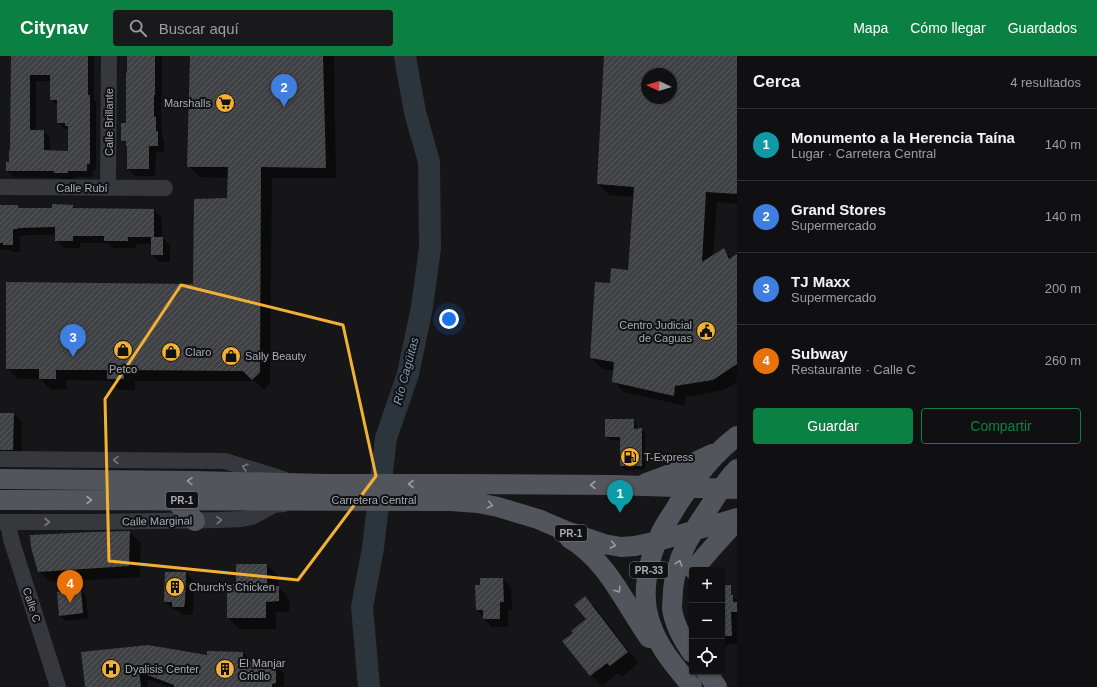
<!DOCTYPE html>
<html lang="es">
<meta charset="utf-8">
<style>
:root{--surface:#101012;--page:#19191b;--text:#f1f3f6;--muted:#9c9d9f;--line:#303032;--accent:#0b8043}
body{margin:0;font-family:Helvetica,sans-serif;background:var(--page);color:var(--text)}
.controls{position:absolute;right:12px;bottom:12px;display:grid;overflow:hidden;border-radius:4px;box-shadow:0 1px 3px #0004}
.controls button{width:36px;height:36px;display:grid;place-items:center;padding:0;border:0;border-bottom:1px solid var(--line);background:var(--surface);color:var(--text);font:20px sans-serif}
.compass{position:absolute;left:641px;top:12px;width:36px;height:36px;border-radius:50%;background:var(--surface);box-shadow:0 1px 3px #0004;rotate:274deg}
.you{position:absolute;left:449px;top:263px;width:14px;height:14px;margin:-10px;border:3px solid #fff;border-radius:50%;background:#1a73e8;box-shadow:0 0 0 6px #1a73e833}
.badge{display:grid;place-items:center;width:26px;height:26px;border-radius:50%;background:var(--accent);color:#fff;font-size:13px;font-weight:700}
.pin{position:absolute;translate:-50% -33px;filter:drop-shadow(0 1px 2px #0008)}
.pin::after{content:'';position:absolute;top:21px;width:14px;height:12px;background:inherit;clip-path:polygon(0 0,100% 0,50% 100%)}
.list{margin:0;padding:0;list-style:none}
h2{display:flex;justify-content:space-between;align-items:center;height:52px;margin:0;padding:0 16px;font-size:17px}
h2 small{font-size:13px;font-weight:400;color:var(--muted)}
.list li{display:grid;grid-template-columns:26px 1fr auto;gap:12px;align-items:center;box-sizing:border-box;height:72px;padding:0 16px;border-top:1px solid var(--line)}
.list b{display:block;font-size:15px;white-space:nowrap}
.list p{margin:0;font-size:13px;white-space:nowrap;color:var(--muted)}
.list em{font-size:13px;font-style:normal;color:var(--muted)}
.actions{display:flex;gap:8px;padding:12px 16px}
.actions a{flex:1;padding:9px 0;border:1px solid var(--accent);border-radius:4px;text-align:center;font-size:14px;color:var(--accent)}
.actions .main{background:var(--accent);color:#fff}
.icon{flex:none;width:22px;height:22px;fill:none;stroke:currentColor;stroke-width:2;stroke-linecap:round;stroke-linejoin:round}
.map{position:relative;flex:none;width:737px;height:631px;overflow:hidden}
header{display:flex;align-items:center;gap:24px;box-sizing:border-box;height:56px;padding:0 20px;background:var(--accent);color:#fff}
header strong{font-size:19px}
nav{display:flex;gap:22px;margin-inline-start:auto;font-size:14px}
.search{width:280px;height:36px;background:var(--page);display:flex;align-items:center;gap:10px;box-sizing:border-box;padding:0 14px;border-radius:4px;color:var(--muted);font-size:15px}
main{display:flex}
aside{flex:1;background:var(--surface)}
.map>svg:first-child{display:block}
</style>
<header>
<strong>Citynav</strong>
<div class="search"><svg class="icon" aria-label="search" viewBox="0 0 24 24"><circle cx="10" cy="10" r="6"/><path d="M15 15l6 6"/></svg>Buscar aquí</div>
<nav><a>Mapa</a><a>Cómo llegar</a><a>Guardados</a></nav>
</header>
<main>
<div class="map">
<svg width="737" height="631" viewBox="0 0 737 631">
<defs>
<pattern id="building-hatch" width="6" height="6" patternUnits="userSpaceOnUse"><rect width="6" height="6" fill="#404145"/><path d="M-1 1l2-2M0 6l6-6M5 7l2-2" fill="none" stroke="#595a5e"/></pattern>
</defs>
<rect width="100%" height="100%" fill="#161618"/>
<!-- shadow -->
<path fill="#0007" fill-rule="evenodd" d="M12 0H94V44L96 46V114H93V121H75L74 123H62L60 122 14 121 7 115 10 107 11 74ZM36 25H51V43L58 50V67L65 73H69V96L50 95V82L44 75H36Z
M128 0H162V46H161V67L162 69V81L164 83V96H156L155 120H135L128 113 127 89 122 84 126 68Z
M191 0H334L336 122H272L270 327 264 334 255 325H135V334H119L110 325 66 324 67 333 51 334 40 323H18L7 312 194 229 228 143V122L200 121 188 110Z
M605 0H737V148L717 146 713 200 724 194 732 202 737 199V326L724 334 685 341V350L624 336 613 325 614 315 602 313 591 302 611 228 629 215 634 141 609 139 598 128ZM647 18H671V42H647Z
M0 150H17L20 153H52L73 150 76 153 154 154 162 162V182H163L170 189V206H160L152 199V188H136L135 192H113L108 187H80V192H64L56 184V179H25V180H20V196H12L9 194H2L0 192Z
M0 358H14L22 366 21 402 0 404Z
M633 364 637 368V374L641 373 645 377V413L625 414 621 410V384H610L606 380Z
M130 476 141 487 140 521 50 526 39 515Z
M267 509 278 520V531L289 542V556H276V573H239L228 562Z
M166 517H186L194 525 193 555 192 559H182L177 554H174L165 546Z
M503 523 511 531 512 554H508V571H492L484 563V561L477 554Z
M80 534 86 540 88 562 66 565 60 560Z
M722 540H733L737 544V588H729L722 592Z
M585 542 596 552 638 607 622 621 618 617 602 630 591 619 563 585 574 577 587 563Z
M82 597 208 600 243 597 251 605 272 607 284 618V631H168L147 623 148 631H86Z"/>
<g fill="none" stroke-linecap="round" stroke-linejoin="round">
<!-- river -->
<path stroke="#2c353c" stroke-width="22" d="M369 631 362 551 373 492 386 382 408 318 422 251 430 192 429 106 415 56 408 18 405 0"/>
</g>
<!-- building -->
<path fill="url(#building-hatch)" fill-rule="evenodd" d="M11 0H88V39H90V108H87V115H68V117H54V115H6V106H9V94H10ZM30 19H50V44H57V67H65V70H68V95L44 94V74H30Z
M127 0H155V39H154V61H156V75H158V90H149V113H127V90H126V85H121V67H126V17H127Z
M190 0H323L326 112 261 111 260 316 252 324 243 315 124 314V323H107V314H56V323H39V313H6V226L193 228 194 143 227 142 228 111H187Z
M604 0H737V138L706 136 702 206 724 192 729 203 737 198V308L713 324 675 330 674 340 612 326 614 306 590 302 595 226 610 227 611 212 628 214 634 131 597 128ZM647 18H671V42H647Z
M52 148 73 149V152L154 153V181H163V199H151V181H128V185H104V180H73V185H55V171L18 172V173H13V189H3V187H0V149H18V152H52Z
M0 357H14L13 394H0Z
M605 363H634V373L642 372V410H620V381H605Z
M130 475 129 510 38 516 31 491 30 479 93 476Z
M236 508H267V530H279V545L266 546V562H227V528H236Z
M165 516H186L185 546 184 551H172V546H164Z
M480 522H503L504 546H500V563H483V554H476L475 529H480Z
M722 529H731V539H733V546H737V556H731L732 580H722Z
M81 533 83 557 59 560 57 536Z
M585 540 628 596 610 610 607 607 590 620 562 585 573 577 571 575 586 563 574 549Z
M148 589 207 599V595L243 596V605L266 604 273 606V609H276V627L272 628V631H174V629L139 616 141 631H85L81 596Z"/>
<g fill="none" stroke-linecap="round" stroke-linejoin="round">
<!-- minor -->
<path stroke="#37383d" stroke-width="16" d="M0 131 165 132
M108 132 109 0
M0 403 225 405 283 423
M0 466H93L219 464 242 463 252 461 274 449 284 448
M8 466 11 483 58 631"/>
<!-- major -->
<path stroke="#53555c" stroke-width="20" d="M0 423 193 425 327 428H450L614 429 737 433
M646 427 678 415 695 406 712 398
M0 444 451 445 478 447 498 451 538 463 566 475 604 488 621 491 635 490 658 485 737 462
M174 444 190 459 195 465
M569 482C607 504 625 548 649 582
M694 514C707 496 723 481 737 464
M692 597C683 584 674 569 672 552 672 546 673 540 673 534 676 502 690 479 708 453 717 439 725 425 737 413
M706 616 717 631
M692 631C677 612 660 594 652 571 639 540 648 503 662 474 667 465 673 457 678 448 690 430 703 411 719 396 724 390 731 385 737 380"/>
</g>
<!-- one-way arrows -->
<defs><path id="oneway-chevron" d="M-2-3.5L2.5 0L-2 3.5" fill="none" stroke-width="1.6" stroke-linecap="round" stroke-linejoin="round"/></defs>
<g stroke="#757881">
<use href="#oneway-chevron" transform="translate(116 404) rotate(-179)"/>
<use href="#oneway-chevron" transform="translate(245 411) rotate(-163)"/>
<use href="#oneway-chevron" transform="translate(219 464) rotate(-3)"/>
<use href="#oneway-chevron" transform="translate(47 466)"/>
</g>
<g stroke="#979ba6">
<use href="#oneway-chevron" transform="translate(190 425) rotate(-179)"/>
<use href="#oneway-chevron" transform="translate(411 428) rotate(180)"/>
<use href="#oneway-chevron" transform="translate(593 429) rotate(-180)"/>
<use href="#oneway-chevron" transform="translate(89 444)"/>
<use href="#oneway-chevron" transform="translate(490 449) rotate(13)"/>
<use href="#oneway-chevron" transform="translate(613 489) rotate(11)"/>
<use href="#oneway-chevron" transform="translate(679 507) rotate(-73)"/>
<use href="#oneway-chevron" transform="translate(618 534) rotate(56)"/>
</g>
<!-- marked area -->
<path fill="none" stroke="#f2b134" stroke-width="3" stroke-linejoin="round" d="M181 229 343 269 376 420 298 524 109 505 105 343Z"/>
<!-- icons -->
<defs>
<symbol id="supermarket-disc" viewBox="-11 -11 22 22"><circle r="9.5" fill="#f2b134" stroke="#111113"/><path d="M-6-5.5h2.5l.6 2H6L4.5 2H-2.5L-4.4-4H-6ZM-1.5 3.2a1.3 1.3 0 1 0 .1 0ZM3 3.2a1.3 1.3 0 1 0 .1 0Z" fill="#111"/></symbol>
<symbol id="civic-disc" viewBox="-11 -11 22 22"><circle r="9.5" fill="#f2b134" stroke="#111113"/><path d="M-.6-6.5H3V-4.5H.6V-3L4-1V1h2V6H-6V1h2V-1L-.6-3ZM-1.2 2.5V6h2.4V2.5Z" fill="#111"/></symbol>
<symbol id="shop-disc" viewBox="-11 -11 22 22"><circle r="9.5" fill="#f2b134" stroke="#111113"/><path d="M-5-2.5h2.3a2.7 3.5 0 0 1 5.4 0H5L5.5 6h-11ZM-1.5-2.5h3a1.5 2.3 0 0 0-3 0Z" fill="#111"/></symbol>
<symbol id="fuel-disc" viewBox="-11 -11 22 22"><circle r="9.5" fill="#f2b134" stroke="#111113"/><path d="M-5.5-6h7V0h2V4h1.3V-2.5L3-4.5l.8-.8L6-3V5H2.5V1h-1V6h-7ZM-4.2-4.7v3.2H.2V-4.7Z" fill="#111"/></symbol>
<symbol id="building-disc" viewBox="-11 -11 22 22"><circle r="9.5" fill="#f2b134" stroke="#111113"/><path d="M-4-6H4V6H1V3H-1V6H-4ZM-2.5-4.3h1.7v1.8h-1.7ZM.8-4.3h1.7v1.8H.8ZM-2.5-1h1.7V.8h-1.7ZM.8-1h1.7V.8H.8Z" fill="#111"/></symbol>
<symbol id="hospital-disc" viewBox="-11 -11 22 22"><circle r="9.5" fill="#f2b134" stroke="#111113"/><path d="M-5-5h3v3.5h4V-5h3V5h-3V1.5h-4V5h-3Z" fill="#111"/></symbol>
</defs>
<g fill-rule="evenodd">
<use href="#supermarket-disc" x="214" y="36" width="22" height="22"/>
<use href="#civic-disc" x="695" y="264" width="22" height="22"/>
<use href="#shop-disc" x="112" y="283" width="22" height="22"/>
<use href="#shop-disc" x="160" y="285" width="22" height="22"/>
<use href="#shop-disc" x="220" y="289" width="22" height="22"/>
<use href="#fuel-disc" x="619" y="390" width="22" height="22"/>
<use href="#building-disc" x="164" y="520" width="22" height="22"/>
<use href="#hospital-disc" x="100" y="602" width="22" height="22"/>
<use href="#building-disc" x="214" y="602" width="22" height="22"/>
</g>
<g text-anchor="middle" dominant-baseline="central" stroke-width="4" stroke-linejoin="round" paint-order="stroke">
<!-- shield labels -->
<g fill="#111113" stroke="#7b7e86" stroke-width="1">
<rect x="166" y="436" width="32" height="16" rx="3"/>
<rect x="555" y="469" width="32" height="16" rx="3"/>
<rect x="630" y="506" width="38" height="16" rx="3"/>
</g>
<g font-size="10" font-weight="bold" fill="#a8adb8">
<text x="182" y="444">PR-1</text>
<text x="571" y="477">PR-1</text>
<text x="649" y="514">PR-33</text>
</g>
<!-- poi labels -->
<g font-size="11" fill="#a8adb8" stroke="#111113" text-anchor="start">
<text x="211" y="47" text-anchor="end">Marshalls</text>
<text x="692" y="269" text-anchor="end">Centro Judicial<tspan x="692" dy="13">de Caguas</tspan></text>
<text x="185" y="296">Claro</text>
<text x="245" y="300">Sally Beauty</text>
<text x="123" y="313" text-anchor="middle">Petco</text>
<text x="644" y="401">T-Express</text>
<text x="189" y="531">Church's Chicken</text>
<text x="239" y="607">El Manjar<tspan x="239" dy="13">Criollo</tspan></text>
<text x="125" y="613">Dyalisis Center</text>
</g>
<!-- street labels -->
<g font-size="11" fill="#a8adb8" stroke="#111113">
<text transform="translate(109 66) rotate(-90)">Calle Brillante</text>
<text x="82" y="132">Calle Rubí</text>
<text x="374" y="444">Carretera Central</text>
<text transform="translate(157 465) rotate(-1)">Calle Marginal</text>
<text transform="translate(32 549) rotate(72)">Calle C</text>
</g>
<!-- water labels -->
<g font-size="12" font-style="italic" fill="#7f9bb3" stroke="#111113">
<text transform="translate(406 315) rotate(-75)">Río Cagüitas</text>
</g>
</g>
</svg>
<div class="controls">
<button>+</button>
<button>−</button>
<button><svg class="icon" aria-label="locate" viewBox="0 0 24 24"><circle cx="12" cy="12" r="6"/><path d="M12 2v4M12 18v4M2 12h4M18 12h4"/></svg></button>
</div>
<svg class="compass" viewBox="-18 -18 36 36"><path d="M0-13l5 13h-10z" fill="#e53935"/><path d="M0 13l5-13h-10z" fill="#9c9d9f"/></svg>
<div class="you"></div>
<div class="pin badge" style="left:620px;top:457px;background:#0f9aa8">1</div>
<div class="pin badge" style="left:284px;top:51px;background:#3f7fe0">2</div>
<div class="pin badge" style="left:73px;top:301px;background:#3f7fe0">3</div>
<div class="pin badge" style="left:70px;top:547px;background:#e8710a">4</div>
</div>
<aside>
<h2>Cerca<small>4 resultados</small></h2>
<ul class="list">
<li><span class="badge" style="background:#0f9aa8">1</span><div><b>Monumento a la Herencia Taína</b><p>Lugar · Carretera Central</p></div><em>140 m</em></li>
<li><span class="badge" style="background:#3f7fe0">2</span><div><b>Grand Stores</b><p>Supermercado</p></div><em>140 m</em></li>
<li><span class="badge" style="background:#3f7fe0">3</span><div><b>TJ Maxx</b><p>Supermercado</p></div><em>200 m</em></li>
<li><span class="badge" style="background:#e8710a">4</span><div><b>Subway</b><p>Restaurante · Calle C</p></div><em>260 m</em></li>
</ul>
<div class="actions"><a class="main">Guardar</a><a>Compartir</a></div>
</aside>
</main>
